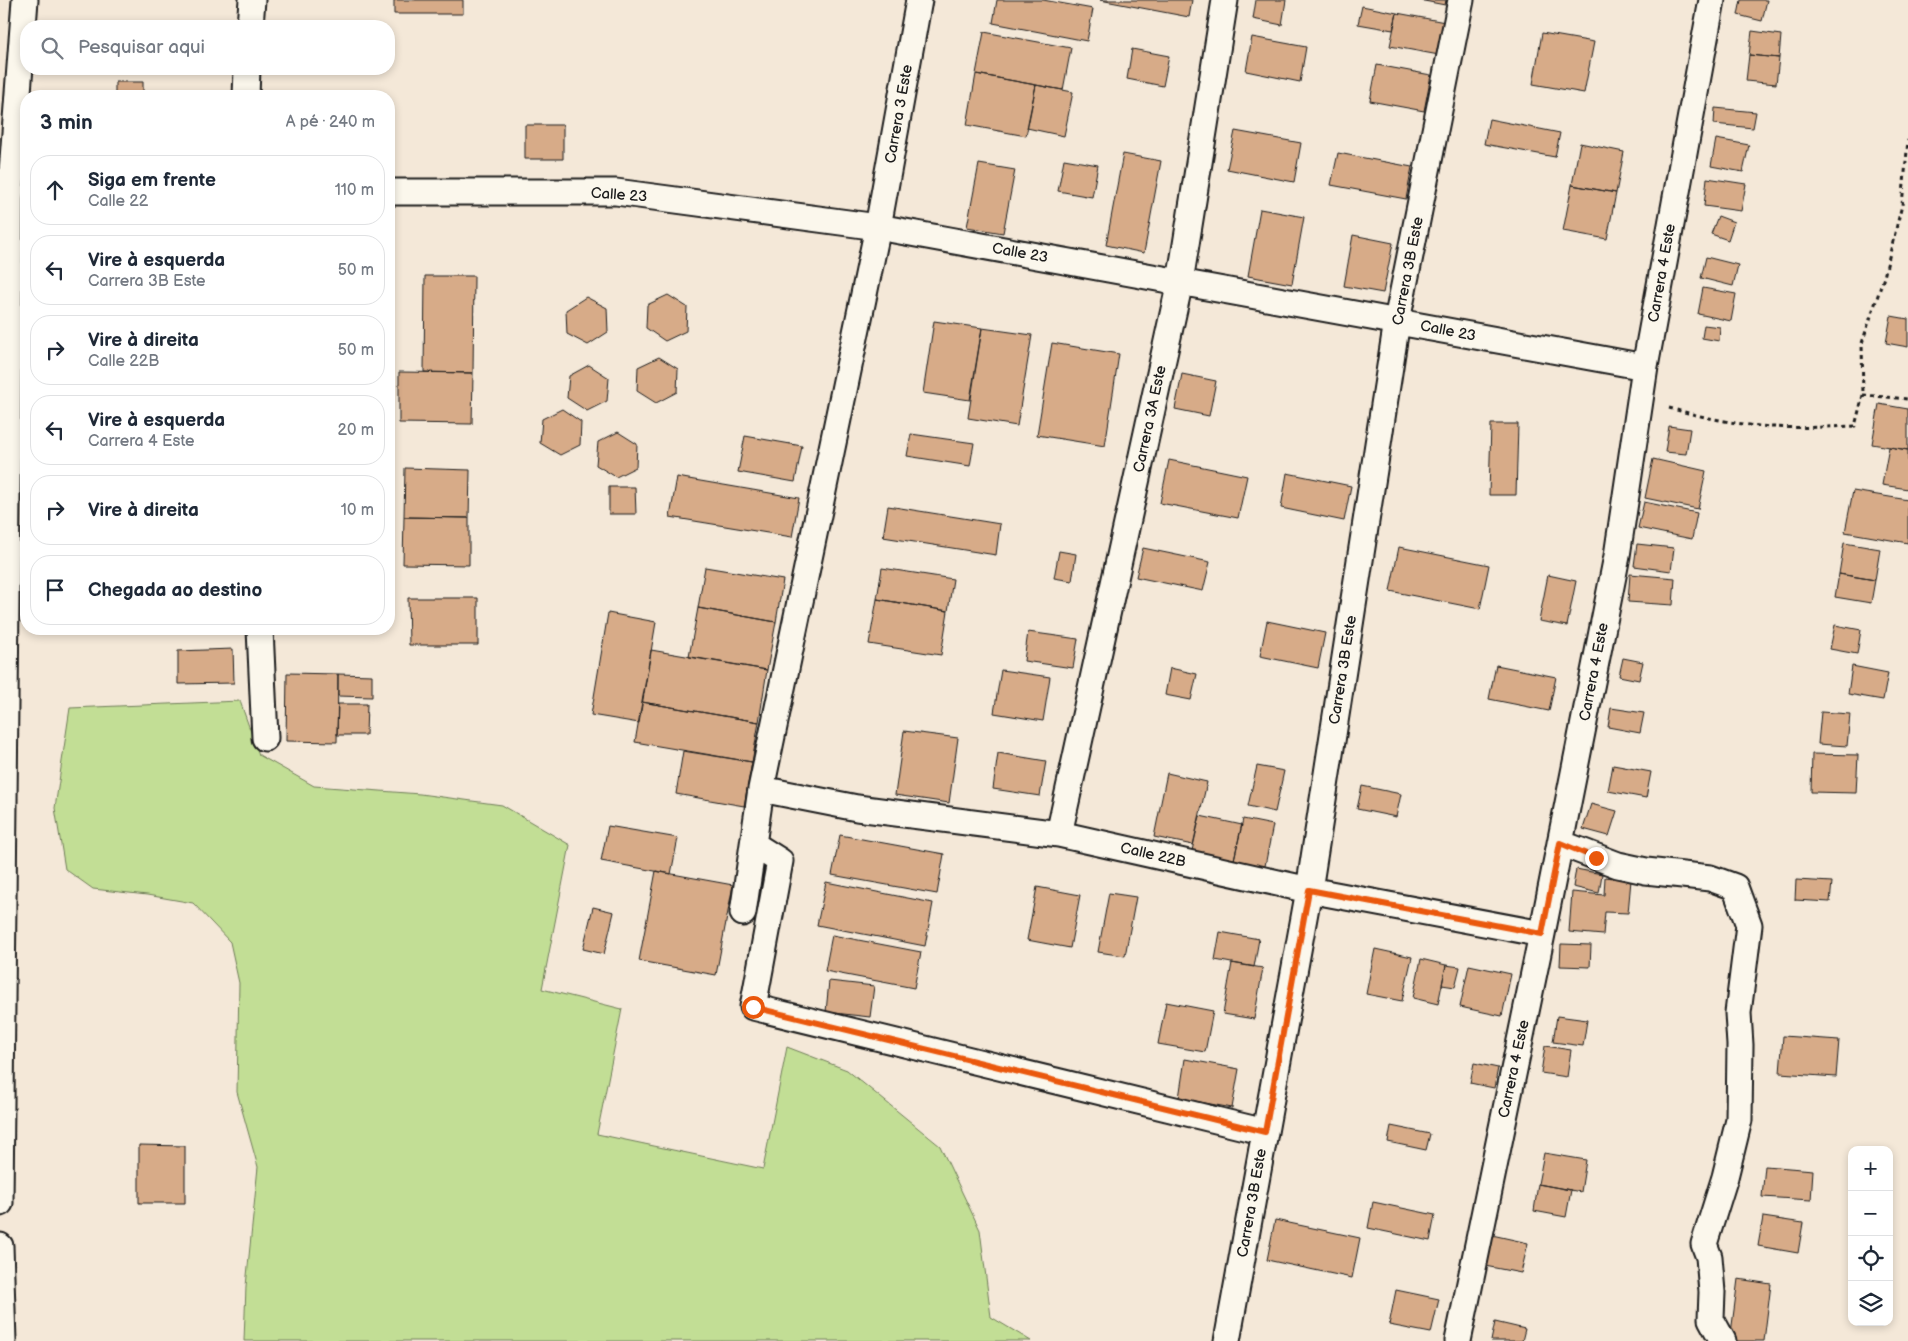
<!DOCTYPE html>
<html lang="pt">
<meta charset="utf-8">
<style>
:root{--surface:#fff;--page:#f2f2f3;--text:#1f2937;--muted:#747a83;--line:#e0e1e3}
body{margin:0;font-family:"Balsamiq Sans",sans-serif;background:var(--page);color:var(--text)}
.controls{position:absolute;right:15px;bottom:15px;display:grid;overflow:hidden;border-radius:10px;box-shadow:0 2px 8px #0003}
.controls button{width:45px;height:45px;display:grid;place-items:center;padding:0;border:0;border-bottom:1px solid var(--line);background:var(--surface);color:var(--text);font:25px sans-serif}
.stop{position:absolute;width:15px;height:15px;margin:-11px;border:4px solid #ea580c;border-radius:50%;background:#fff}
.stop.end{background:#ea580c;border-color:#fff;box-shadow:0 1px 5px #0008}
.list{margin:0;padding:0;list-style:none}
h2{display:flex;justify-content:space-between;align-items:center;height:65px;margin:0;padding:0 20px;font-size:21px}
h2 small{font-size:16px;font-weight:400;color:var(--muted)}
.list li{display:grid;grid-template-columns:32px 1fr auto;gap:15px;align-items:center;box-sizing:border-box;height:70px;margin:0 10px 10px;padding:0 10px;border:1px solid var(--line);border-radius:20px}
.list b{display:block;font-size:19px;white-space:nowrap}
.list p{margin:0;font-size:16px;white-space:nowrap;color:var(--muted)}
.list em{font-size:16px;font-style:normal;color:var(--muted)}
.icon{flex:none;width:28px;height:28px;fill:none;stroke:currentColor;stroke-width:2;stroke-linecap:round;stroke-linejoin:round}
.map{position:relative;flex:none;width:1908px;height:1341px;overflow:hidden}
.search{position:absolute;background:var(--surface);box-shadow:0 2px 8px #0003;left:20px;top:20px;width:375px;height:55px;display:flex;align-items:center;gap:12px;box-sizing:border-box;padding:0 18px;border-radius:20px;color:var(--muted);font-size:19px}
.panel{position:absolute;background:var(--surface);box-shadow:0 2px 8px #0003;left:20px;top:90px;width:375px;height:545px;border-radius:20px}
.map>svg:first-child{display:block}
</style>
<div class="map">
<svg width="1908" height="1341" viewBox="0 0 1908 1341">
<rect width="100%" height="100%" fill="#f4e8d8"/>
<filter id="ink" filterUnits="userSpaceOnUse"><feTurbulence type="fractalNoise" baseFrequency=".02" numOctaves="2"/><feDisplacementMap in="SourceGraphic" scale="10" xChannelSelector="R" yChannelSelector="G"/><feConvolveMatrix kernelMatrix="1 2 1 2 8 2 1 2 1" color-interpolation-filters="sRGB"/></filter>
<g filter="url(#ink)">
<!-- green -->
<path fill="#c2de95" stroke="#6f7d58" d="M240 701 259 755 314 786 420 794 502 805 570 845 542 989 622 1009 597 1134 763 1169 787 1047 847 1070 940 1146 980 1230 991 1317 1031 1341H244L246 1286 258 1167 237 1092 239 983 230 942 193 903 147 895 93 889 65 869 55 808 70 708Z"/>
<!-- building -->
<path fill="#d7ab88" stroke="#1c1c1c" d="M394 0H463V14H394Z
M997 0H1043L1093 9 1087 41 993 23Z
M1100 0H1192L1189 17Z
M1256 0H1286L1282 25 1253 19Z
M1419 0H1446L1445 5Z
M1741 0H1767L1762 21 1738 15Z
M1362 6 1397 13 1393 30 1358 24Z
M1397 13 1445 22 1439 55 1390 46Z
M1752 31 1781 35 1779 58 1749 55Z
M984 32 1071 48 1063 90 976 74Z
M1542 33 1594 42 1584 93 1533 84Z
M1252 37 1306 47 1300 82 1246 71Z
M1132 49 1169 56 1163 86 1127 79Z
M1749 55 1779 58 1776 84 1746 81Z
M1377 65 1431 75 1424 111 1370 101Z
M976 74 1036 85 1026 136 967 125Z
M115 82H143V96H115Z
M1036 85 1073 92 1064 136 1027 128Z
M1715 108 1756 112 1753 128 1714 124Z
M1489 119 1560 133 1555 157 1484 144Z
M525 125H563V159H525Z
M1235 131 1301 143 1294 182 1227 169Z
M1716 139 1749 145 1743 172 1711 166Z
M1580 143 1624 152 1616 193 1572 185Z
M1338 153 1412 167 1406 199 1331 185Z
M1123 154 1161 161 1144 253 1106 245Z
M1064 159 1098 165 1092 197 1058 191Z
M979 164 1015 170 1003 233 967 227Z
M1707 178 1746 184 1741 211 1704 206Z
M1572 185 1616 193 1607 239 1563 231Z
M1260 209 1304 217 1292 284 1248 276Z
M1718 216 1734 222 1728 240 1711 234Z
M1353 235 1393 243 1383 293 1344 286Z
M1706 257 1738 265 1733 286 1701 278Z
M425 276H474L473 373 424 372Z
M1703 288 1736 294 1731 321 1698 314Z
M668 295 687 307 686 331 665 341 646 328 647 305Z
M586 297 607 308 608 332 588 345 567 334 566 310Z
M1891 316 1908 319V347L1886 343Z
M934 321 982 328 970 400 923 393Z
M1704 325 1720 327 1719 341 1702 338Z
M982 328 1032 335 1017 426 968 418Z
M1052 343 1119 354 1105 446 1037 435Z
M659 357 678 369 677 392 656 403 637 391 638 367Z
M589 365 609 378 607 401 587 411 567 398 569 376Z
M399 372 473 373 472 424 399 423Z
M1182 374 1216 381 1209 416 1175 409Z
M1879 404 1908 409V450L1872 444Z
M562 409 581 422 580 445 560 455 540 443 542 419Z
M1491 424H1518L1516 495H1489Z
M1669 426 1690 429 1686 454 1665 452Z
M618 432 637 444 636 467 616 477 596 465 598 442Z
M911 434 974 443 970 466 907 456Z
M745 436 802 446 795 482 738 472Z
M1889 447 1908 450V489L1882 485Z
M1653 459 1706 471 1698 509 1645 498Z
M1169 460 1247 476 1238 518 1160 503Z
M405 468 470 470 469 518 404 517Z
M1287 473 1351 486 1344 521 1281 508Z
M677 477 799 498 792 537 670 517Z
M609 487H635L636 514H609Z
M1853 491 1908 500V543L1845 532Z
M1644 502 1697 513 1692 539 1638 528Z
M888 506 1000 524 996 555 883 537Z
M404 517 469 518V565L403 564Z
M1844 543 1880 549 1875 580 1839 574Z
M1637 544 1674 548 1671 571 1634 566Z
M1399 547 1489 565 1480 609 1390 591Z
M1143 548 1210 562 1203 591 1136 577Z
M1059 551 1076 554 1072 581 1054 578Z
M705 567 783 580 776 622 698 608Z
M882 568 953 579 948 611 877 599Z
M1630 574 1675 578 1673 605 1628 602Z
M1839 574 1875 580 1871 603 1835 597Z
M1548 575 1576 581 1567 626 1539 621Z
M408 598H478V645H409Z
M877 599 948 611 941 655 869 644Z
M698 608 776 622 767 670 689 657Z
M608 613 656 622 639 723 591 715Z
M1267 621 1325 633 1318 668 1260 656Z
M1835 625 1861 630 1857 654 1830 649Z
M1028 632 1078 639 1073 668 1024 661Z
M233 649 234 683 178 684V651Z
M651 650 767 670 759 722 642 702Z
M1623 658 1643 662 1639 680 1619 676Z
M1496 665 1556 677 1549 711 1489 699Z
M1852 666 1888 673 1883 700 1848 694Z
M1170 668 1197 674 1191 700 1165 695Z
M1001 670 1050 677 1043 721 994 713Z
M287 673 338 674 337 742 286 741Z
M338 674 372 675V697L338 696Z
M642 702 759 722 752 762 635 742Z
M338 704H367L366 735H337Z
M1611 708 1644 713 1640 733 1608 727Z
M1821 712 1850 714 1847 746 1818 744Z
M904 731 958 738 949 803 895 795Z
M683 751 752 762 744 806 676 794Z
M998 753 1046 761 1040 796 993 789Z
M1812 754 1858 755 1856 793 1811 792Z
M1613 765 1651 772 1646 798 1608 791Z
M1257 766 1284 771 1275 812 1248 806Z
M1167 773 1207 782 1193 845 1154 837Z
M1362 786 1401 794 1396 817 1357 809Z
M1591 804 1617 811 1609 836 1583 829Z
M1200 816 1242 825 1233 864 1191 855Z
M1243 819 1273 825 1264 871 1233 864Z
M608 826 678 838 671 874 601 861Z
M840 835 944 854 937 894 832 875Z
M1576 869 1602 874 1599 893 1573 887Z
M656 871 733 885 716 975 639 961Z
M1605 877 1631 880 1628 913 1605 912 1603 935 1569 932 1572 892 1604 895Z
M1796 880 1832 882 1830 902 1795 900Z
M826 882 933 903 925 946 817 925Z
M1037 887 1080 895 1070 948 1027 940Z
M1109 893 1136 897 1125 956 1098 952Z
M593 907 614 912 604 954 583 949Z
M1220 932 1259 939 1254 967 1215 960Z
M832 935 921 952 914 988 825 971Z
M1561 944 1591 945 1590 967 1560 966Z
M1375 949 1412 957 1402 1001 1366 994Z
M1421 959 1446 965 1438 1004 1413 998Z
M1232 963 1263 968 1254 1019 1223 1014Z
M1446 965 1460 967 1455 987 1442 985Z
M1469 965 1511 974 1502 1016 1460 1007Z
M829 981 874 986 870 1017 826 1012Z
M1166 1002 1213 1011 1205 1052 1158 1044Z
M1557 1016 1587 1020 1583 1046 1553 1042Z
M1783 1036 1839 1040 1836 1077 1780 1073Z
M1545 1046 1571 1050 1567 1077 1541 1073Z
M1185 1059 1239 1069 1232 1108 1179 1098Z
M1474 1063 1498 1068 1494 1088 1470 1083Z
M1391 1126 1430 1134 1426 1150 1388 1142Z
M139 1145 185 1146V1203H139Z
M1544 1153 1586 1160 1581 1192 1538 1184Z
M1765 1166 1813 1170 1811 1200 1762 1197Z
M1538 1184 1571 1190 1566 1217 1534 1211Z
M1373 1202 1435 1215 1430 1241 1368 1228Z
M1763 1217 1803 1223 1798 1253 1758 1246Z
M1275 1220 1360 1238 1352 1278 1267 1260Z
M1492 1235 1528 1243 1521 1273 1485 1266Z
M1738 1279 1771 1284 1764 1341H1730Z
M1396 1290 1439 1299 1431 1333 1389 1325Z
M1495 1322 1525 1329 1522 1341H1491Z"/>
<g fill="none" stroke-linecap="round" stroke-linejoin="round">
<defs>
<path id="minor" d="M250 26 252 0
M246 96 247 69
M389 192H616L878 227 1645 367
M260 629 265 738
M761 789 857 808 1059 834 1309 890 1542 934
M1059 834 1180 282 1225 0
M1560 843 1618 865 1646 871 1710 878 1735 887 1749 925 1738 1013 1740 1045 1739 1120 1725 1177 1704 1244 1709 1257 1712 1292 1711 1319 1723 1341
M753 844 780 861 753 1007 1265 1132
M743 913 761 789 878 227 919 0
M0 1203 10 199 25 0
M0 1246 3 1341
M1227 1341 1309 890 1397 321 1461 0
M1458 1341 1542 934 1617 556 1645 367 1712 0"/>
</defs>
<!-- minor casing -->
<use href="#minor" stroke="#1c1c1c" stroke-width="29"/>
<!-- path -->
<path stroke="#1c1c1c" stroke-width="3" stroke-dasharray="4 4" stroke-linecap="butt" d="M1863 395 1908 399
M1669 408C1698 416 1729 423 1759 426 1791 429 1824 427 1855 426L1863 395 1862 343 1884 277 1902 205 1908 140"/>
<!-- minor -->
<use href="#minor" stroke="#fbf7ec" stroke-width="25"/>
</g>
</g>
<g fill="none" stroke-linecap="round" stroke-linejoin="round" filter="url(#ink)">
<!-- route -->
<path stroke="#ea580c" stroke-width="6" d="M753 1007 1265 1132 1309 890 1542 934 1560 843 1596 858"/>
</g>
<g text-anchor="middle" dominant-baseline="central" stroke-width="4" stroke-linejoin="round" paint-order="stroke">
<!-- street labels -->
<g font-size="15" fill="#1c1c1c" stroke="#fbf7ec">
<text transform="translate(899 114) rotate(-80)">Carrera 3 Este</text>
<text transform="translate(619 195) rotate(4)">Calle 23</text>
<text transform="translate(1020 253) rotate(10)">Calle 23</text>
<text transform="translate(1408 271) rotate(-79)">Carrera 3B Este</text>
<text transform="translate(1662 273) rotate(-80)">Carrera 4 Este</text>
<text transform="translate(1448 331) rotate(11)">Calle 23</text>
<text transform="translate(1150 419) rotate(-78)">Carrera 3A Este</text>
<text transform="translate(1343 670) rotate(-81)">Carrera 3B Este</text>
<text transform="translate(1594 672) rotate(-79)">Carrera 4 Este</text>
<text transform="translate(1153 855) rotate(13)">Calle 22B</text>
<text transform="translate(1514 1069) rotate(-78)">Carrera 4 Este</text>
<text transform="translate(1252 1203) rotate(-80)">Carrera 3B Este</text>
</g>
</g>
</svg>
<div class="controls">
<button>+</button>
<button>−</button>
<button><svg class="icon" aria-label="locate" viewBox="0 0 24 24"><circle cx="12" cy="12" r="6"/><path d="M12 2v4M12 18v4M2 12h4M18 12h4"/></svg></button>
<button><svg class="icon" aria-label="layers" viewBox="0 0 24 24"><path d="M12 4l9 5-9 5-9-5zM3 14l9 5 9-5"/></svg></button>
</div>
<div class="stop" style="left:753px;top:1007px"></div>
<div class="stop end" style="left:1596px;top:858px"></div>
<div class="search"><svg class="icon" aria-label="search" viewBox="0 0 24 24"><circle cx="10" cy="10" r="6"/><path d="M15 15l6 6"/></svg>Pesquisar aqui</div>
<section class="panel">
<h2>3 min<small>A pé · 240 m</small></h2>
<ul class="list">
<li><svg class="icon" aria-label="ahead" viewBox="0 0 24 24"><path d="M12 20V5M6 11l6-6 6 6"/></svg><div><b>Siga em frente</b><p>Calle 22</p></div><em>110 m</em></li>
<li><svg class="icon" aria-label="left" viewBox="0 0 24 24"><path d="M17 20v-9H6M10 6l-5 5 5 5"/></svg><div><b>Vire à esquerda</b><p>Carrera 3B Este</p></div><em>50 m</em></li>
<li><svg class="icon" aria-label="right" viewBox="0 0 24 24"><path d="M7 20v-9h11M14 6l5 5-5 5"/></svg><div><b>Vire à direita</b><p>Calle 22B</p></div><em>50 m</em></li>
<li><svg class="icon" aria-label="left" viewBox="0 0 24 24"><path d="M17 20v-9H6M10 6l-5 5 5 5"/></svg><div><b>Vire à esquerda</b><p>Carrera 4 Este</p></div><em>20 m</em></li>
<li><svg class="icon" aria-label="right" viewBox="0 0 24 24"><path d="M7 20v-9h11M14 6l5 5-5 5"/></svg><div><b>Vire à direita</b></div><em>10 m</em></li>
<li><svg class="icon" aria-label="arrive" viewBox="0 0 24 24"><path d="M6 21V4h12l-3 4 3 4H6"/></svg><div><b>Chegada ao destino</b></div></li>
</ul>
</section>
</div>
